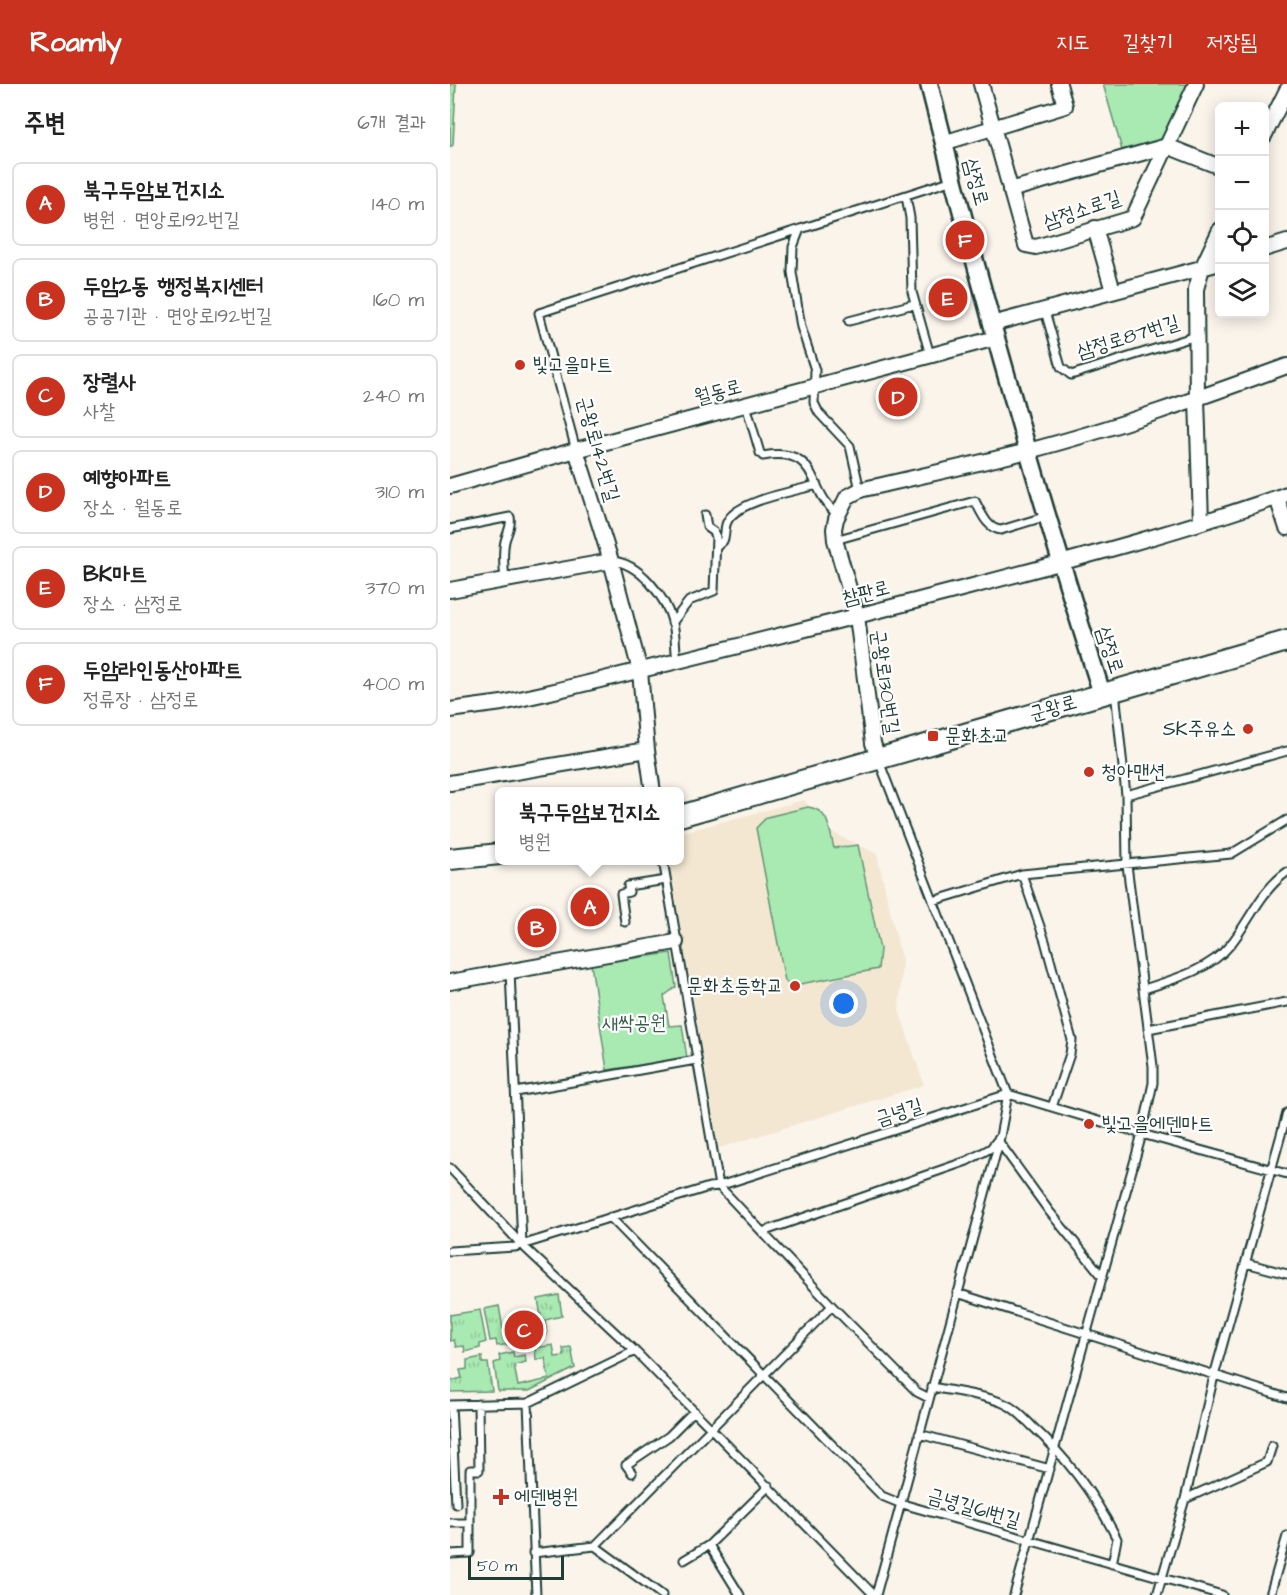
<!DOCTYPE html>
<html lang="ko">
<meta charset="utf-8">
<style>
:root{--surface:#fff;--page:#f6f6f6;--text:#222;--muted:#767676;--line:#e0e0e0;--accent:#c8321e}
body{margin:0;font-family:"Architects Daughter","Poor Story",sans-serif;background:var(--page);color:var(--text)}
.controls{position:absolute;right:18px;top:18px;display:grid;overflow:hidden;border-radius:9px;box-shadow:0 3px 15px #0003}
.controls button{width:54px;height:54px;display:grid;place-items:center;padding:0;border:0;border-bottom:2px solid var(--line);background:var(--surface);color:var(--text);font:30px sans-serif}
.scale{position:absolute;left:18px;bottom:15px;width:96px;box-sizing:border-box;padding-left:6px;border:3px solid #1f3d34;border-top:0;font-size:16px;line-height:21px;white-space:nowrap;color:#1f3d34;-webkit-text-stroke:4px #fff;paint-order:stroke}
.you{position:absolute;left:394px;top:920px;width:21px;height:21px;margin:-15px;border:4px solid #fff;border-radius:50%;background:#1a73e8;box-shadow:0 0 0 9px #1a73e833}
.badge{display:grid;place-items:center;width:39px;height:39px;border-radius:50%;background:var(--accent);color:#fff;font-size:20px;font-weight:700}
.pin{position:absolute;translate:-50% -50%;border:3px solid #fff;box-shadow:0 2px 6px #0006}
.popup{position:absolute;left:45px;top:703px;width:189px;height:78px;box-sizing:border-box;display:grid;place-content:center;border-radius:9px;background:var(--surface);filter:drop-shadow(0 2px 4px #0005);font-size:20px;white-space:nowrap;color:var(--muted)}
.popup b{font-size:22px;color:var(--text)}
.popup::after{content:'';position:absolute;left:50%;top:100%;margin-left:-12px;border:12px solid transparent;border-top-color:var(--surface)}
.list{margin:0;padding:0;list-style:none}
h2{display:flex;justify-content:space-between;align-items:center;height:78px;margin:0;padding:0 24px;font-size:26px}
h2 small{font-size:20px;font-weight:400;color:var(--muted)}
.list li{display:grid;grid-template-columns:39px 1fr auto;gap:18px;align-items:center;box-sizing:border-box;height:84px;margin:0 12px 12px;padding:0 12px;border:2px solid var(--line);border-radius:9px}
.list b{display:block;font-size:22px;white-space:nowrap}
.list p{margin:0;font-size:20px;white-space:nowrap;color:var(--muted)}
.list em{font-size:20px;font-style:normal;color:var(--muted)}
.icon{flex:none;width:33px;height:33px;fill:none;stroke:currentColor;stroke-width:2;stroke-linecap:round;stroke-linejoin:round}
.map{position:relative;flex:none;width:837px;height:1511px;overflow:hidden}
header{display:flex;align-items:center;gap:36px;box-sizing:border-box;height:84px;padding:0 30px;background:var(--accent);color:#fff}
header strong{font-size:28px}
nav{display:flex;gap:33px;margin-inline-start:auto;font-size:21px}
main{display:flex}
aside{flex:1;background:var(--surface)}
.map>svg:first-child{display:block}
</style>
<header>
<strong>Roamly</strong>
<nav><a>지도</a><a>길찾기</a><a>저장됨</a></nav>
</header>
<main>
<aside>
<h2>주변<small>6개 결과</small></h2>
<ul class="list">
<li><span class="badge">A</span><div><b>북구두암보건지소</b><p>병원 · 면앙로192번길</p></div><em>140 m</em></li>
<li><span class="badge">B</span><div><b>두암2동 행정복지센터</b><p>공공기관 · 면앙로192번길</p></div><em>160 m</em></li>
<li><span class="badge">C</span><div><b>장렬사</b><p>사찰</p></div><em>240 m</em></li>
<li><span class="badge">D</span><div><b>예향아파트</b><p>장소 · 월동로</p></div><em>310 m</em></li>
<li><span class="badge">E</span><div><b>BK마트</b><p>장소 · 삼정로</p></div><em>370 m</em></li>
<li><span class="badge">F</span><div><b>두암라인동산아파트</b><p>정류장 · 삼정로</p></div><em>400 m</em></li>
</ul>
</aside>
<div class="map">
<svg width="837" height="1511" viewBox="0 0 837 1511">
<defs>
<pattern id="grass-tufts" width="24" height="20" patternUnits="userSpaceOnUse" patternTransform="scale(1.5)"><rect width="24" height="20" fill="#a9e9b2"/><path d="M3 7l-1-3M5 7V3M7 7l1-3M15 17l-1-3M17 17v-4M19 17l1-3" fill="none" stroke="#91c99a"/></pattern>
<pattern id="forest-firs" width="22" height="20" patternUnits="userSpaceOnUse" patternTransform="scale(1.5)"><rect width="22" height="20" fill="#a9e9b2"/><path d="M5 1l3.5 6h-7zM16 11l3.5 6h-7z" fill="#91c99a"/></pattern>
</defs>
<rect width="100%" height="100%" fill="#faf4eb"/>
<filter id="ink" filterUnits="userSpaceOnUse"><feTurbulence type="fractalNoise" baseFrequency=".0167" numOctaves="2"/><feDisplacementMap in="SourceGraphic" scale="12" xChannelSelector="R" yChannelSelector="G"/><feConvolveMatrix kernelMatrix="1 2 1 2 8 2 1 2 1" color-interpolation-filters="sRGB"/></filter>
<g filter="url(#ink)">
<!-- built -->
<path fill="#f3e7d2" d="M354 716 380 747 427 770 452 878 449 926 474 1001 269 1064 219 777 230 776V749Z"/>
<!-- grass -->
<path fill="url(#grass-tufts)" stroke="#649373" stroke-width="1.5" d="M109 1211 112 1232 95 1236 97 1251 81 1254 78 1241 92 1238 88 1215Z
M49 1222 53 1245 70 1243 72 1254 67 1255 68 1259 47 1262 46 1256 40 1257 34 1225Z
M30 1226 36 1258 30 1260V1264L15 1268 14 1262 6 1263 4 1256 0 1257V1231Z
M103 1261 105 1273 114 1272 113 1264 121 1263 125 1284 79 1307H48L44 1279 50 1277 49 1271 63 1268 64 1273 75 1271 76 1278 64 1281 68 1302 99 1295 95 1274 86 1276 85 1264Z
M32 1273V1279H38L42 1307 0 1308V1297L12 1294 10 1286 17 1285V1276Z"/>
<!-- forest -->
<path fill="url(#forest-firs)" stroke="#649373" stroke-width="1.5" d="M0 0H6L3 61 0 63Z"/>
<!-- park -->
<path fill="#a9e9b2" stroke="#649373" stroke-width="1.5" d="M653 0H741L713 55 672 66Z
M358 723C380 726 379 746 384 764L408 761 430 865 428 885 340 902 335 897 306 744 317 733Z
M221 869 226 903 214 912 219 942 232 941 237 974 157 986 141 880Z"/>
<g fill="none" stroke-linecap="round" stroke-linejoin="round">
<defs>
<path id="service" d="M456 112 460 134 462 208 480 271
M350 145 343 163 342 188 351 243 365 286 364 319 369 329 400 362 410 406
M595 227 611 283 621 291 746 252
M399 237 464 220
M296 321 310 369 313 372C371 362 356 406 388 431
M126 366 89 229 503 96
M0 445 60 433C62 442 57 449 55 457 52 471 54 484 55 497
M385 456 525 417C531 428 537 445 551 446L597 432
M266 463 273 457C276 451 274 444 277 438 286 417 345 407 367 401
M161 477C189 478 216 513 223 540 226 551 225 565 227 577
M222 539 239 517 264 507 266 453 264 448 257 443 255 431
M429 677 558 1010
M676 711 837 667
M213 776 269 1102 382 1222 467 1308 479 1314
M572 790 595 857 622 956 620 970 602 1023
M483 817 572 790 781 770 837 736
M175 838 171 810 179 808 178 802 216 796
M60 887 72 1160
M694 905C722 896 760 886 780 861 800 837 810 807 837 788
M698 945 837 918
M66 1008 246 976
M549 1058 599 1127 653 1193
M0 1084 72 1161 185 1267 424 1511
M160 1133 432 1412 449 1419 772 1511
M312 1148 517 1077 541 1064 549 1054
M0 1167 65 1163 259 1103 269 1102 558 1010 692 1050 837 1090
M796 1179 837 1190
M507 1209 837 1314
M482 1303C506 1308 531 1310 553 1319 565 1324 573 1333 582 1342 617 1374 646 1413 667 1455L662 1480
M78 1319 86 1511
M0 1321 78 1319 185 1267
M1 1321 6 1420
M469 1350 600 1385
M182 1389 176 1381 219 1352 244 1327
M735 1415 817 1378 822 1362
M0 1439H20
M259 1461 290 1511
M145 1462 382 1222
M145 1462 212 1511
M83 1469 145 1462
M0 1470 20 1469V1386H29L28 1320
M234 1476 259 1461 319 1402
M426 1511 549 1058 558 1010
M564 1511 692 1050 703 999V982L677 781 676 711 665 607
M707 1511 735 1415 764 1292 837 1029
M820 1511 837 1452"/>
<path id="minor" d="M531 0 576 161 586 163 683 134 746 0
M814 52 837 6
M493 59 615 22 609 0
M560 106 717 62 770 83
M645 144 663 207
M814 165 837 158
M542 240 770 179
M126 366 161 477 190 587 197 666 203 708
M0 402 126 366 546 254
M827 414 837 444
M751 438 747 315 746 205 752 184 770 146
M0 506 161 477
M0 626 52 619 92 610C235 576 377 540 519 503 626 475 733 447 837 410
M428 675 423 659 407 532 385 456 384 445 386 435 397 413 410 406C466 393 522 381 578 367 666 344 752 313 837 282
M0 699 197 666
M0 898 226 858"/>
<path id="tertiary" d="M479 0C530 205 588 409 652 610"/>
<path id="secondary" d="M230 732 837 557
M0 775 50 770"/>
</defs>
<!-- service casing -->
<use href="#service" stroke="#1f3d34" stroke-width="11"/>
<!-- minor casing -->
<use href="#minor" stroke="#1f3d34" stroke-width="18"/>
<!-- tertiary casing -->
<use href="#tertiary" stroke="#1f3d34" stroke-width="21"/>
<!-- secondary casing -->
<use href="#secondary" stroke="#1f3d34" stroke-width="24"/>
<!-- service -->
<use href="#service" stroke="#fff" stroke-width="7"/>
<!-- minor -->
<use href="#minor" stroke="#fff" stroke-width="14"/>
<!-- tertiary -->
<use href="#tertiary" stroke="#fff" stroke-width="16"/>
<!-- secondary -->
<use href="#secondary" stroke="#fff" stroke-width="20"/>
</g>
</g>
<!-- markers -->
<g fill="#c8321e" stroke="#fff" stroke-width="2">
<circle cx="70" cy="281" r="6"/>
<circle cx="798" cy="645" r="6"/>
<rect x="477" y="646" width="12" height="12" rx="3"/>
<circle cx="639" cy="688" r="6"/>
<circle cx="345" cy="902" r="6"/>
<circle cx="639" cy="1040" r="6"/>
<path d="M48 1404h6v6h6v6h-6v6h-6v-6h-6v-6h6z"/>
</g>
<g text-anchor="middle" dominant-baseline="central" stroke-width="4.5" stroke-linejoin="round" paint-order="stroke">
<!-- street labels -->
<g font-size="20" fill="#1f3d34" stroke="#fff">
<text transform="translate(526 98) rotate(75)">삼정로</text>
<text transform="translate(632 126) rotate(-19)">삼정소로길</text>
<text transform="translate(678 253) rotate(-17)">삼정로87번길</text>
<text transform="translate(268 308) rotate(-15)">월동로</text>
<text transform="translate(148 365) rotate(74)">군왕로142번길</text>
<text transform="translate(416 509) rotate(-15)">참판로</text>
<text transform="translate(660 566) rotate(72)">삼정로</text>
<text transform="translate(435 598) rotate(82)">군왕로130번길</text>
<text transform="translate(603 624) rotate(-16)">군왕로</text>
<text transform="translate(449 1028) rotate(-18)">금녕길</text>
<text transform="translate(524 1424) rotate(16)">금녕길61번길</text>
</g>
<!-- poi labels -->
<g font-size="20" fill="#1f3d34" stroke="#fff" text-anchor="start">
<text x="82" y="281">빛고을마트</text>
<text x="786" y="645" text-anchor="end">SK주유소</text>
<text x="495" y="652">문화초교</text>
<text x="651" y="688">청아맨션</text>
<text x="333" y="902" text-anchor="end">문화초등학교</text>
<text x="651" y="1040">빛고을에덴마트</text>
<text x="64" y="1413">에덴병원</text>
</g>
<!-- park labels -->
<g font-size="20" fill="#3b5f4d" stroke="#fff">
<text x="184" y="939">새싹공원</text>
</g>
</g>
</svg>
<div class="controls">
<button>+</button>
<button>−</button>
<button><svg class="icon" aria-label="locate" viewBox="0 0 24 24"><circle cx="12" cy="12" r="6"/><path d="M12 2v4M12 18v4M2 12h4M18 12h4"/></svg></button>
<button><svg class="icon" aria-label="layers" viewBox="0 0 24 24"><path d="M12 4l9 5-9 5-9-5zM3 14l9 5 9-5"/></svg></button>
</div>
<div class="scale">50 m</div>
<div class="you"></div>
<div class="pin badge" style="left:140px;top:823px">A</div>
<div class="popup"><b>북구두암보건지소</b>병원</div>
<div class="pin badge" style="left:87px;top:844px">B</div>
<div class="pin badge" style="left:74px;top:1246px">C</div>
<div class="pin badge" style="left:448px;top:313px">D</div>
<div class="pin badge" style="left:498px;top:214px">E</div>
<div class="pin badge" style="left:515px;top:156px">F</div>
</div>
</main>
